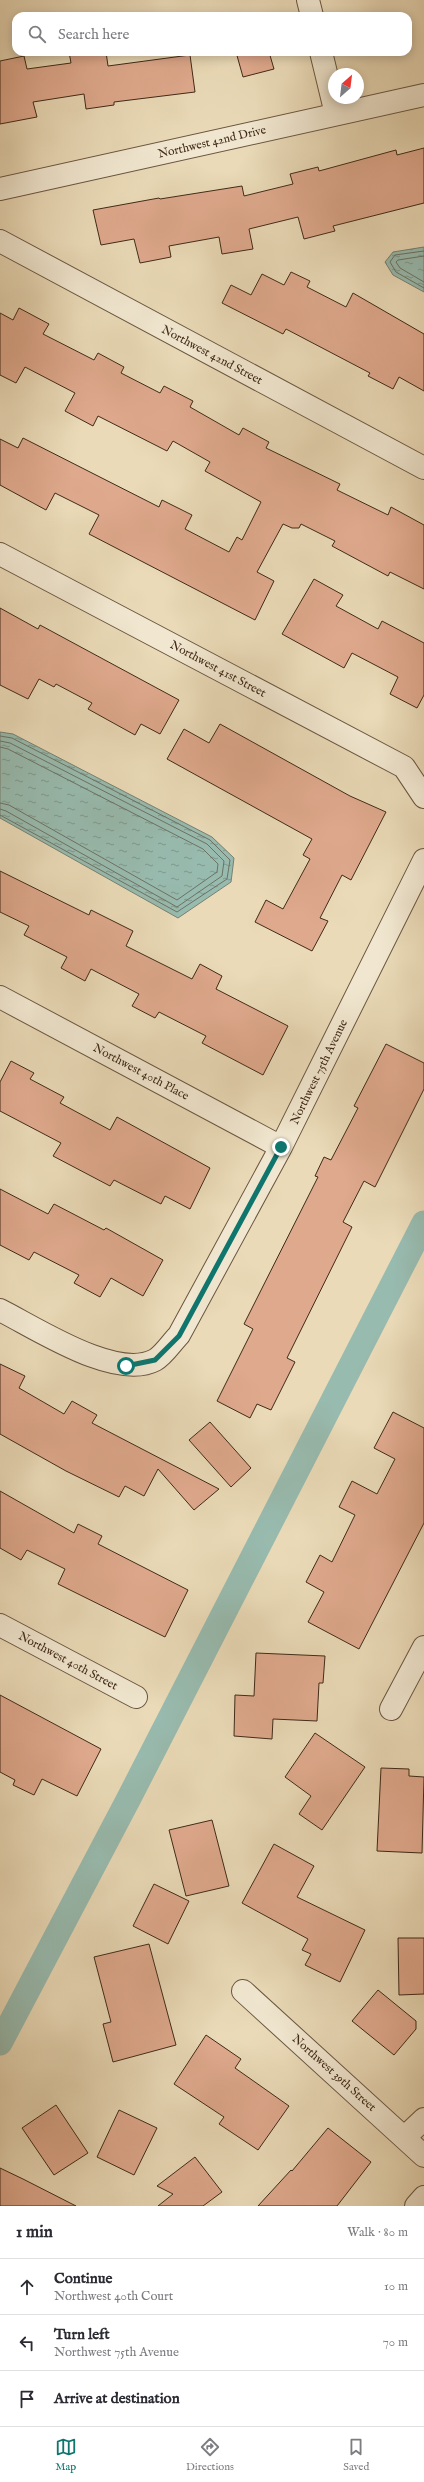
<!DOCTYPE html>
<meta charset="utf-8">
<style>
:root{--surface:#fff;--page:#f7f7f7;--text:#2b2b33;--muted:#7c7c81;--line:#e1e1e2;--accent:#0f766e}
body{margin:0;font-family:"IM FELL English",serif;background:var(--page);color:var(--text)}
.compass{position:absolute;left:328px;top:68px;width:36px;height:36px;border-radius:50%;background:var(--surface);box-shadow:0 2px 10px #0003;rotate:28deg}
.stop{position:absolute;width:12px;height:12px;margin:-9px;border:3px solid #0f766e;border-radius:50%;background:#fff}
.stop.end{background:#0f766e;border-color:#fff;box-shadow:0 1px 4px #0008}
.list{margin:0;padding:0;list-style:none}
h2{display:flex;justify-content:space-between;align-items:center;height:52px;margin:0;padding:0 16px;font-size:17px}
h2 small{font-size:13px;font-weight:400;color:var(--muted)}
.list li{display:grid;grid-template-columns:26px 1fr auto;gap:12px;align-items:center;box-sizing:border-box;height:56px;padding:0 16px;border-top:1px solid var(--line)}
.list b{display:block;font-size:15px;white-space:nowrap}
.list p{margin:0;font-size:13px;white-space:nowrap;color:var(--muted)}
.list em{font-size:13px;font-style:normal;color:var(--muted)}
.icon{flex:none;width:22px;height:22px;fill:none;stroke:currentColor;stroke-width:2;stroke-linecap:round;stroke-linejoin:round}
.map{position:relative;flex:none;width:424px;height:2206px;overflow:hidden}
.search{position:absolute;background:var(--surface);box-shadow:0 2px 10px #0003;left:12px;right:12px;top:12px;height:44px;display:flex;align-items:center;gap:10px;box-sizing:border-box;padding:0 14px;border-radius:12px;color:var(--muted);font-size:15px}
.sheet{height:220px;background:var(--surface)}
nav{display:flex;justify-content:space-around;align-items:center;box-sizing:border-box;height:56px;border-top:1px solid var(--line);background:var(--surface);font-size:11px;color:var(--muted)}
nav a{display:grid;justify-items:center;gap:2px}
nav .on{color:var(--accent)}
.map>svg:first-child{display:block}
</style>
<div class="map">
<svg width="424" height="2206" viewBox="0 0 424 2206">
<defs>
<pattern id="water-ripples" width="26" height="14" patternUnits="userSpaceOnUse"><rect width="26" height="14" fill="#98bbaf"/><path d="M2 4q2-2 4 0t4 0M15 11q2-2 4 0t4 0" fill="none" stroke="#7d988d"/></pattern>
</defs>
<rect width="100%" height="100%" fill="#eadab7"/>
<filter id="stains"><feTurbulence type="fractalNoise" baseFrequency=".005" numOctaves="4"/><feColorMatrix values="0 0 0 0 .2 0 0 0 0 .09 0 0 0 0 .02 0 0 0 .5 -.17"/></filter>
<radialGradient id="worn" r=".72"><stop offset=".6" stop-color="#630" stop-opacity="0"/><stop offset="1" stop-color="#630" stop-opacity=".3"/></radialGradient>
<!-- water -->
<path fill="url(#water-ripples)" stroke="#758173" d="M424 247V292L393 275 385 262 393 252Z
M0 732 13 734 212 837 234 858 231 882 178 918 0 818Z"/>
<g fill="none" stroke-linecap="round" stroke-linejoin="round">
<!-- shore -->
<path stroke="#6c7264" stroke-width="1" d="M424 251 395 255 390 262 396 272 424 288
M424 256 398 260 396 262 400 268 424 282
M0 736 12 738 210 840 230 860 227 879 177 912 0 815
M0 741 10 743 207 844 224 861 222 876 177 907 6 811 0 809
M0 747 8 749 203 849 218 864 217 872 177 900 9 805 0 803"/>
<!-- canal -->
<path stroke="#98bbaf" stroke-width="25" d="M0 2043 128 1800 424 1223"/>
</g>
<!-- building -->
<path fill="#dfa98d" stroke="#402a18" d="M69 52H106L108 66 190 55 195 92 114 102V105L86 109 84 94 33 102 37 117 0 124V61L24 56 27 69 71 63Z
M236 52H269L274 69 243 77Z
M424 148V203L333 226 335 231 304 239 298 217 249 229 253 249 222 254 219 237 169 246 171 257 140 263 134 239 101 245 93 210 159 198 160 199 242 186 244 196 293 184 290 174 318 167 319 171 396 150 397 155Z
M291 272 310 281 307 287 346 307 353 293 424 334V391L399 377 393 389 368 376 370 373 286 329 283 334 222 303 231 285 251 295 262 274 284 285Z
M19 308 49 324 43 334 94 360 98 353 124 367 121 373 160 393 164 386 193 401 190 407 239 435 243 428 269 442 266 448 340 484 337 490 388 515 391 507 424 525V589L390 572 388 576 332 546 335 541 301 524 299 528H292L283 524 257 572 274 581 255 620 89 534 99 515 55 493 46 510 0 485V439L18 448 23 438 159 507 162 500 192 515 185 529 229 552 237 537 242 540 261 502 205 471 210 462 173 441 167 451 98 416 93 426 65 411 75 393 25 367 16 383 0 375V313L13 320Z
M314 579 343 595 336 606 378 629 382 621 424 643V695L417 708 390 694 398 677 352 653 344 668 282 634Z
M0 608 38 629 40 625 179 700 160 734 141 724 135 735 88 709 92 703 56 684 54 687 39 679 28 699 0 685Z
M220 724 350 796 386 812 351 880 342 875 320 918 328 921 312 951 255 922 266 900 283 909 310 859 303 855 312 839 167 759 184 729 209 743Z
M0 871 89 915 91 910 133 931 126 946 192 979 200 964 222 976 216 989 288 1026 263 1075 202 1043 206 1036 159 1012 155 1018 132 1006 139 994 91 969 85 981 61 968 67 957 24 935 29 926 0 912Z
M386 1044 424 1063V1089L375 1187 364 1181 343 1222 352 1227 287 1358 295 1362 271 1410 257 1404 250 1418 217 1401 253 1329 244 1324 318 1177 315 1176 324 1157 331 1160 358 1108 354 1106Z
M11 1061 34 1073 30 1079 64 1097 60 1103 110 1130 117 1117 210 1168 190 1209 165 1196 161 1204 114 1180 110 1186 53 1156 61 1143 0 1111V1082Z
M0 1189 48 1214 54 1204 104 1230 106 1228 163 1260 143 1296 111 1278 100 1297 74 1283 79 1275 34 1252 29 1260 0 1245Z
M0 1364 25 1376 19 1388 64 1414 72 1401 97 1415 92 1423 219 1489 194 1510 158 1469 144 1496 125 1486 119 1497 66 1471 0 1434Z
M393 1412 424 1428V1523L359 1649 308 1622 324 1592 306 1582 320 1555 332 1562 355 1515 339 1507 352 1481 377 1494 395 1459 374 1448Z
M210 1422 251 1468 231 1487 189 1440Z
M0 1491 74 1533 78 1524 102 1536 98 1544 188 1590 165 1637 58 1584 65 1569 27 1550 21 1560 0 1548Z
M256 1653 325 1656 323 1683H319L317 1721 273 1719 272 1739 234 1736 235 1695 254 1696Z
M0 1695 101 1749 77 1796 42 1779 34 1795 13 1785 15 1780 0 1772Z
M315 1733 365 1767 322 1830 299 1814 311 1796 285 1777Z
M381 1768 409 1769V1776L424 1777 422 1853 377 1851Z
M212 1820 229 1886 186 1896 169 1830Z
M274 1844 314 1866 297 1897 365 1930 340 1982 305 1965 311 1954 302 1950 308 1939 242 1903Z
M154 1884 189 1901 168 1944 133 1926Z
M398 1938H424V1994L399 1995Z
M149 1944 176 2045 113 2062 103 2024 111 2022 94 1957Z
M378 1990 416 2021V2029L394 2055 352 2021Z
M206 2035 241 2059 235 2068 289 2106 258 2150 219 2124 224 2117 174 2084Z
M56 2105 88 2153 54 2175 22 2128Z
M119 2110 157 2128 134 2175 97 2157Z
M328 2128 371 2162 337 2206H258L291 2170 292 2171Z
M195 2157 222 2192 203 2206H158L173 2194 157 2186Z
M0 2168 23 2179 76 2206H0Z"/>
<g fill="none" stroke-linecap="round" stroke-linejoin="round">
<defs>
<path id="minor" d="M308 0 312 16
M321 52 336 114
M0 189 424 95
M0 241 424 468
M0 554 404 767 424 797
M0 997 281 1147
M0 1310C36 1328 116 1381 155 1360 164 1355 172 1342 179 1335L281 1147 424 860
M0 1625 136 1697
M391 1709 424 1647
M243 1991 424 2156
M405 2137 424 2119
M416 2206 424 2197"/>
</defs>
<!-- minor casing -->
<use href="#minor" stroke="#6a5640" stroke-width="24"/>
<!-- minor -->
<use href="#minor" stroke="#f1e7d0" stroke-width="22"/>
</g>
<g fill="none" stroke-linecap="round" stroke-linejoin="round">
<!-- route -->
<path stroke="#0f766e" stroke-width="5" d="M126 1366 155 1360 179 1336 281 1147"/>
</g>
<g text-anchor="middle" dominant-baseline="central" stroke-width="3.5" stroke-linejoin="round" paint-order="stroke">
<!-- street labels -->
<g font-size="12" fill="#402a18" stroke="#f1e7d0">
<text transform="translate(212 142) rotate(-13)">Northwest 42nd Drive</text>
<text transform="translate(212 355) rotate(28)">Northwest 42nd Street</text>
<text transform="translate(218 669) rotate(28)">Northwest 41st Street</text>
<text transform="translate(141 1072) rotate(28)">Northwest 40th Place</text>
<text transform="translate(319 1072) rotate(-64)">Northwest 75th Avenue</text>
<text transform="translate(68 1661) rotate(28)">Northwest 40th Street</text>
<text transform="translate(334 2073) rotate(42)">Northwest 39th Street</text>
</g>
</g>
<rect width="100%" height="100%" filter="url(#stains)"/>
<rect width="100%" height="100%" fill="url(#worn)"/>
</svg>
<svg class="compass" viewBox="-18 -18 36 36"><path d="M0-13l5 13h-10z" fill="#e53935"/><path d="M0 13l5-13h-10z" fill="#7c7c81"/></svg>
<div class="stop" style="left:126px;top:1366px"></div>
<div class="stop end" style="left:281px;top:1147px"></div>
<div class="search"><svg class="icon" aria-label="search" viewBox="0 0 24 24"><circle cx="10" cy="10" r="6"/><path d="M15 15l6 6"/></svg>Search here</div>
</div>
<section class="sheet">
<h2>1 min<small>Walk · 80 m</small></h2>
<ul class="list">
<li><svg class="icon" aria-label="ahead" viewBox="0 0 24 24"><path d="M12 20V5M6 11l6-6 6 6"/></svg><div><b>Continue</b><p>Northwest 40th Court</p></div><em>10 m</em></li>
<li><svg class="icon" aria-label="left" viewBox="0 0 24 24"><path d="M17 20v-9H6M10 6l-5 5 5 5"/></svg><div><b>Turn left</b><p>Northwest 75th Avenue</p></div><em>70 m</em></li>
<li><svg class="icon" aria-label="arrive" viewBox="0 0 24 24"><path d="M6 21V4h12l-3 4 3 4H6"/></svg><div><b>Arrive at destination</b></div></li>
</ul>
</section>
<nav>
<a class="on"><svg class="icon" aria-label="map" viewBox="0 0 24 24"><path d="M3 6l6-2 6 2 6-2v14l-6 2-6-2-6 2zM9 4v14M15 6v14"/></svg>Map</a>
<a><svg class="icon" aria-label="directions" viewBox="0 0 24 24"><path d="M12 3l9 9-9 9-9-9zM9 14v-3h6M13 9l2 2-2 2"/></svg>Directions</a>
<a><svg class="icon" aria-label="saved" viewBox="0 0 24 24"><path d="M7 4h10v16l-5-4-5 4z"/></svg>Saved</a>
</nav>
